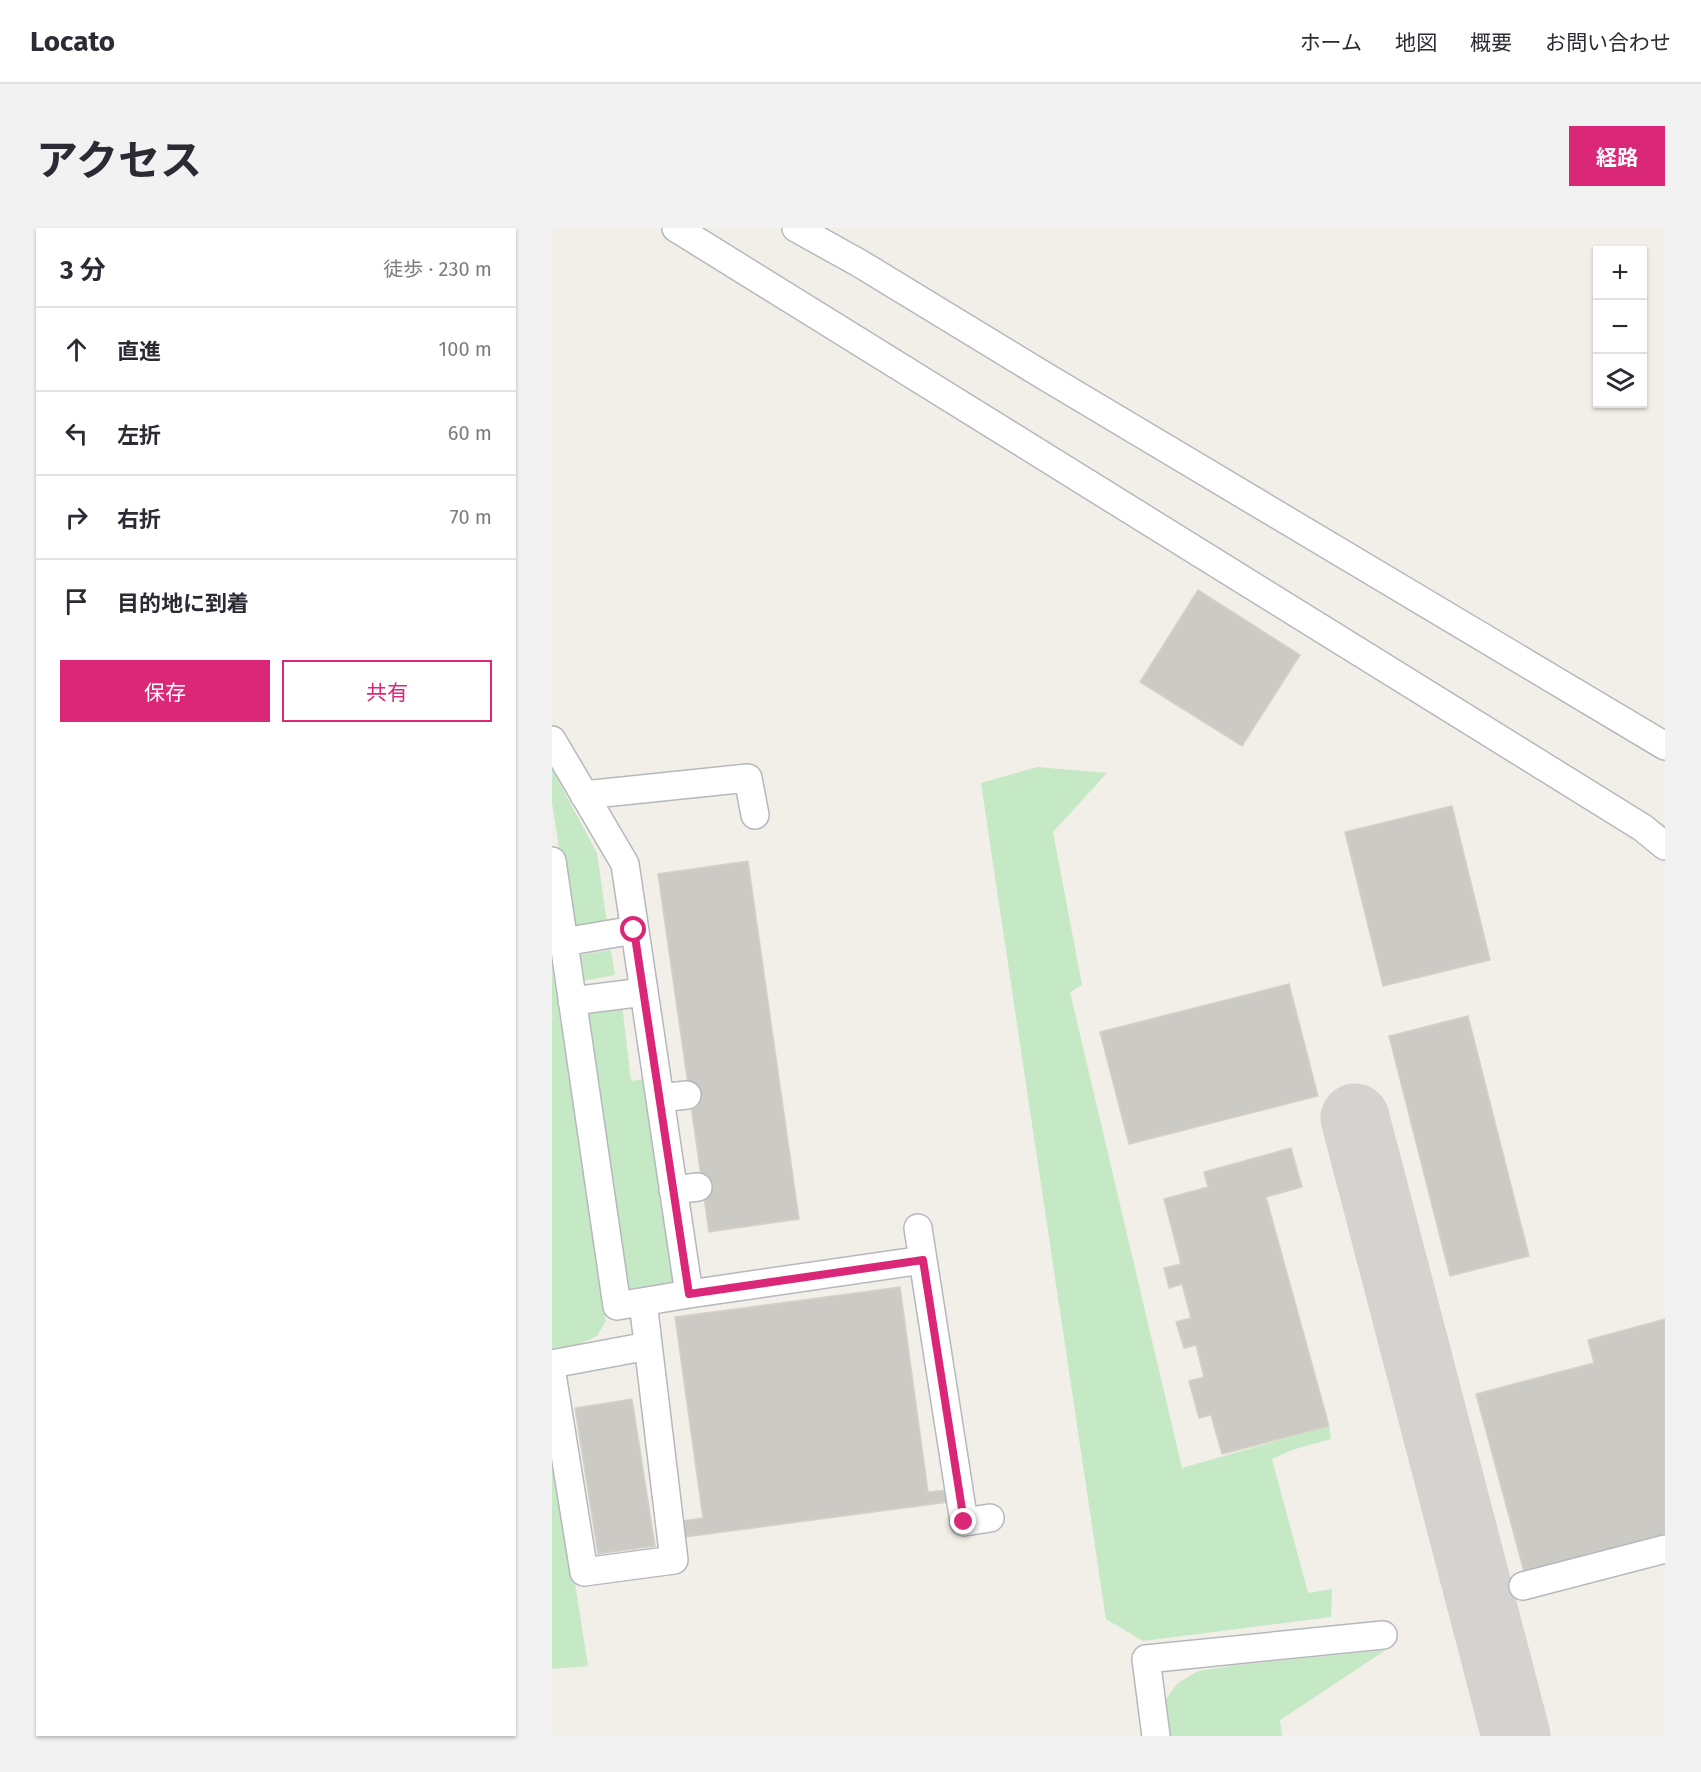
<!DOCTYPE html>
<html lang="ja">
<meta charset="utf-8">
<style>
:root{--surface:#fff;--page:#f2f2f3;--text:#2b2b33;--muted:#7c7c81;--line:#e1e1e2;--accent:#db2777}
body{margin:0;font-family:"Fira Sans","Noto Sans JP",sans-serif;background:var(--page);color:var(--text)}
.controls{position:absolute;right:18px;top:18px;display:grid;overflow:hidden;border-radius:0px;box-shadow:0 2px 4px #0004}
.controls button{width:54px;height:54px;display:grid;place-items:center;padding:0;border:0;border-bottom:2px solid var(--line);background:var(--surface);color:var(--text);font:30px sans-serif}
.stop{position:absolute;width:18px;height:18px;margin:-14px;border:4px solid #db2777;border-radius:50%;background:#fff}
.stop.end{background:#db2777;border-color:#fff;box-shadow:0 2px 6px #0008}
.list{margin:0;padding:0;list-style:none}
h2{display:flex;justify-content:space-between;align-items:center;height:78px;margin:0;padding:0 24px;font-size:26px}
h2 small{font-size:20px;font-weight:400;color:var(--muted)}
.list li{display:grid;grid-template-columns:39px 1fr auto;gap:18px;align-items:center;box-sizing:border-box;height:84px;padding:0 24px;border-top:2px solid var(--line)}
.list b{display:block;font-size:22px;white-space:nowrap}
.list em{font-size:20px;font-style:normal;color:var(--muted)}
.actions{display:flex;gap:12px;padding:18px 24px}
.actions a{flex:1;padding:14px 0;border:2px solid var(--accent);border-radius:0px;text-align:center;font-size:21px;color:var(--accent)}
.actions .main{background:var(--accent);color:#fff}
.icon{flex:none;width:33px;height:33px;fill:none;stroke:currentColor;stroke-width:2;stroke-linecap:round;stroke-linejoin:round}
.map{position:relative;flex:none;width:1113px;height:1508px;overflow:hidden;border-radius:0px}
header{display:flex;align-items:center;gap:36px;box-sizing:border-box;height:84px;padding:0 30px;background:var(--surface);border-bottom:2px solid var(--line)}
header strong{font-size:28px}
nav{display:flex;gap:33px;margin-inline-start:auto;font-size:21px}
.intro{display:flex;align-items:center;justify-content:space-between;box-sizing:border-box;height:144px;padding:0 36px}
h1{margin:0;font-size:42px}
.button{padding:15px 27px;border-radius:0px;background:var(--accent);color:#fff;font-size:21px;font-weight:700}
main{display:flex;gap:36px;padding:0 36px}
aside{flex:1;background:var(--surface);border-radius:0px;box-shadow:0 2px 4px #0004}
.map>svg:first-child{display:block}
</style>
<header>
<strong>Locato</strong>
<nav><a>ホーム</a><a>地図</a><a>概要</a><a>お問い合わせ</a></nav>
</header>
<div class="intro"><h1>アクセス</h1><a class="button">経路</a></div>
<main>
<aside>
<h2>3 分<small>徒歩 · 230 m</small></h2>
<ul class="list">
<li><svg class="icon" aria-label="ahead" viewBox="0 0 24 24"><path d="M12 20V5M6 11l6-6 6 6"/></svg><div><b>直進</b></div><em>100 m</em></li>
<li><svg class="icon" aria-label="left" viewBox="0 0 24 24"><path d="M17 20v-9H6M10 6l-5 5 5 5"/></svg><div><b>左折</b></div><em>60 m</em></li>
<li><svg class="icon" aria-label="right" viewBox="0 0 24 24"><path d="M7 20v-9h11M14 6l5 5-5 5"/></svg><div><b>右折</b></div><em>70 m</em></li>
<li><svg class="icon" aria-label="arrive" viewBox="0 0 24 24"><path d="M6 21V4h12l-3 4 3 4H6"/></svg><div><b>目的地に到着</b></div></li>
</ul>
<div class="actions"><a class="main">保存</a><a>共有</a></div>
</aside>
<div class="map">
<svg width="1113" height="1508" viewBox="0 0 1113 1508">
<rect width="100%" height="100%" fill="#f1efe8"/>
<!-- grass -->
<path fill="#c5e8c5" d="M485 539 555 545 501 604 530 757 518 764 630 1240 777 1198 779 1211 740 1222 720 1231 756 1365 780 1361 779 1389 591 1413 554 1391 429 555Z
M0 541 45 625 55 696 20 703 0 575Z
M59 722 63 747 25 754 21 728Z
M0 738 54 1093 45 1108 23 1118 0 1122Z
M70 777 79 853 93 851 123 1048 119 1055 81 1065 72 1057 29 784Z
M0 1208 36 1438 0 1441Z
M834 1422 728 1492 730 1508H613L609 1482 614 1471 626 1455 646 1443 685 1437Z"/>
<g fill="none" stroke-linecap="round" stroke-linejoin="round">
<!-- taxiway -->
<path stroke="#d4d3d0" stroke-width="69" d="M803 890 964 1508"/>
</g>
<!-- building -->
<path fill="#cccac5" stroke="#d6d1c6" stroke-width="1.5" d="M646 362 748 427 690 518 588 454Z
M900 578 938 732 831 758 793 604Z
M196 633 247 991 157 1004 106 646Z
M737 756 766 868 577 916 548 804Z
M916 788 977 1028 898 1048 837 808Z
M739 920 750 959 714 969 777 1198 670 1226 659 1187 647 1190 637 1153 652 1149 644 1117 632 1120 624 1094 639 1090 630 1056 617 1060 612 1040 629 1036 612 971 656 959 652 944Z
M348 1059 376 1264 395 1262 396 1274 133 1309 131 1293 151 1290 123 1089Z
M1113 1091V1313L974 1351 924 1166 1042 1135 1036 1112Z
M80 1171 103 1318 46 1326 23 1180Z"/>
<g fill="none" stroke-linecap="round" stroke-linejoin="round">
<defs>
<path id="minor" d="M124 0 1091 600 1113 618
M244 0 307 35 491 147 1113 518
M0 512 73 636 137 1066 65 1078 0 633
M32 567 196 550 203 587
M12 714 82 702
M20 773 92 764
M108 870 135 867
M121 962 146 959
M366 1000 371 1032
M137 1066 371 1032 412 1294 438 1290
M0 1136 96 1118
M0 1146 32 1344 122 1332 91 1074
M971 1358 1113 1321
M604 1508 594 1431 831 1407"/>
</defs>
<!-- minor casing -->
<use href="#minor" stroke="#b5b8bc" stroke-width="30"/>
<!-- minor -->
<use href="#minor" stroke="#fff" stroke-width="27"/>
</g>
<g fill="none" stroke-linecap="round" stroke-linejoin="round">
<!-- route -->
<path stroke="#db2777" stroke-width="8" d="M82 702 137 1066 371 1032 412 1294"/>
</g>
</svg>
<div class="controls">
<button>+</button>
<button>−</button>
<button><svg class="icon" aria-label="layers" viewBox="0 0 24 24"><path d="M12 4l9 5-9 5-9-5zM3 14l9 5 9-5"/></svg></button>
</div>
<div class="stop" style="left:82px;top:702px"></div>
<div class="stop end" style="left:412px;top:1294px"></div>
</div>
</main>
